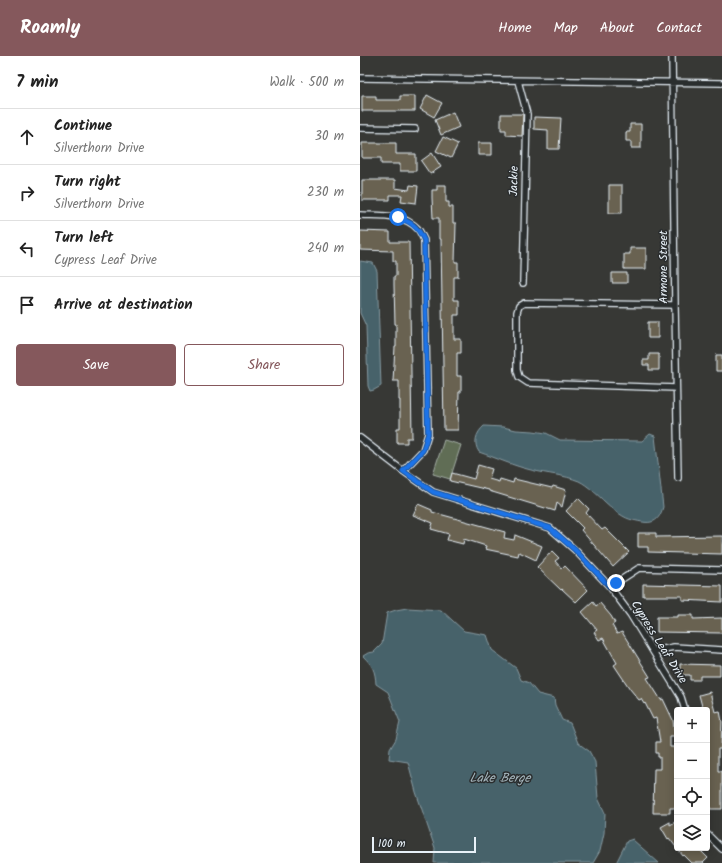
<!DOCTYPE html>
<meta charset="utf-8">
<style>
:root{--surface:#fff;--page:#f6f6f6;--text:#222;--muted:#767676;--line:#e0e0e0;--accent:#85585c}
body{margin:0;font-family:Kalam,sans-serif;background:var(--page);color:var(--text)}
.controls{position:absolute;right:12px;bottom:12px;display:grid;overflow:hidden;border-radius:4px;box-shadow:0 2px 10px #0003}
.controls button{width:36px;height:36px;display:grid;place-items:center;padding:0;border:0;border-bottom:1px solid var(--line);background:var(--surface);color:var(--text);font:20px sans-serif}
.scale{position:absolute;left:12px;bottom:10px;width:104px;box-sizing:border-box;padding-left:4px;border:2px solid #e8f1f8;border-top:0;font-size:11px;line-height:14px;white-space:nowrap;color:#e8f1f8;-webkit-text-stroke:3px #2a2d2e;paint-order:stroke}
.stop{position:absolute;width:12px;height:12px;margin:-9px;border:3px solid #1a73e8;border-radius:50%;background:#fff}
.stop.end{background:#1a73e8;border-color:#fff;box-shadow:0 1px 4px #0008}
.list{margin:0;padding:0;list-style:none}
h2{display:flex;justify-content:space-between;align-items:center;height:52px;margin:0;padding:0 16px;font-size:17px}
h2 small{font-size:13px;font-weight:400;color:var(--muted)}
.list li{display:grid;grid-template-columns:26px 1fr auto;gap:12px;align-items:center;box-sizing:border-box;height:56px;padding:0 16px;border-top:1px solid var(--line)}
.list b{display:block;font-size:15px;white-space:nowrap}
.list p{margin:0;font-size:13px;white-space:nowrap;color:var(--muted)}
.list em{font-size:13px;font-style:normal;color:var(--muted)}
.actions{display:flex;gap:8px;padding:12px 16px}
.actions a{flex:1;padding:9px 0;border:1px solid var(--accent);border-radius:4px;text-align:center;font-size:14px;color:var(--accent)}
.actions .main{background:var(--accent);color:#fff}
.icon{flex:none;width:22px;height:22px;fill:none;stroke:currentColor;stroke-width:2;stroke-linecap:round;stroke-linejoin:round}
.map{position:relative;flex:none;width:362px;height:807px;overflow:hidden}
header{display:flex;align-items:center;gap:24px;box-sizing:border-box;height:56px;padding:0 20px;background:var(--accent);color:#fff}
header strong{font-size:19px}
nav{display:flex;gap:22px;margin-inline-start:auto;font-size:14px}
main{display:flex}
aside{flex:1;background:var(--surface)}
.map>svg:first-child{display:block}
</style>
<header>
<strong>Roamly</strong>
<nav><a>Home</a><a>Map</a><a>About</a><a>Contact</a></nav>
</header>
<main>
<aside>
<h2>7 min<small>Walk · 500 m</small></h2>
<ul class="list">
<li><svg class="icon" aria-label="ahead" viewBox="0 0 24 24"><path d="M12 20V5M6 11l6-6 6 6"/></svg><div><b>Continue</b><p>Silverthorn Drive</p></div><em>30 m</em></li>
<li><svg class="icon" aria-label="right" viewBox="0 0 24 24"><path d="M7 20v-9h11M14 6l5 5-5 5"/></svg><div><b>Turn right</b><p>Silverthorn Drive</p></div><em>230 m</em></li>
<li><svg class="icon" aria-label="left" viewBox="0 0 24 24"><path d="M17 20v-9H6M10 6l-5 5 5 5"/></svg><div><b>Turn left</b><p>Cypress Leaf Drive</p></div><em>240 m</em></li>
<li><svg class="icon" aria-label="arrive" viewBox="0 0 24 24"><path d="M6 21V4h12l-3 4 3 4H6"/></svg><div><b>Arrive at destination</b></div></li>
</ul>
<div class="actions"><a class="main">Save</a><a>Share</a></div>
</aside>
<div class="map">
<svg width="362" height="807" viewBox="0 0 362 807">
<rect width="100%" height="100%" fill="#373835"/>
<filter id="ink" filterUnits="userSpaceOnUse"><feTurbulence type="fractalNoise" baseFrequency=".025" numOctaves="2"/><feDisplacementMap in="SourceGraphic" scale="8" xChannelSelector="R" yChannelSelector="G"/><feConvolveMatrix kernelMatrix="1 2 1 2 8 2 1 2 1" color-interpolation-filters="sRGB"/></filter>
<g filter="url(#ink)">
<!-- green -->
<path fill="#616d54" stroke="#a4afa6" d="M84 384 101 389 90 423 73 418Z"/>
<!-- water -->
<path fill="#46626a" stroke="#879ba3" d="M0 205 13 207 17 215 21 330 14 334 10 335 8 330 6 270 0 257Z
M124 370 143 371 156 374 173 375 186 377 200 384 282 385 290 378 295 380 303 451C298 469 289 468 273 464 255 461 237 434 219 425 204 419 187 418 171 414 154 410 136 402 119 396 113 387 116 377 124 370Z
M47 552 81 554 104 575 127 579 132 594 156 612 161 624 169 627 178 638 194 642 195 649 202 664 210 667 218 687 229 695 235 706 238 742 245 757 244 777 240 795 233 807H74L75 792 56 736 48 706 29 703 30 693 36 683 40 666 28 636 16 628C15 614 13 610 3 600L8 597 14 596 22 588 27 557 36 554Z
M273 783V784L299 807H256L267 785Z"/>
<!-- building -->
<path fill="#696251" stroke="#e8f1f8" d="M67 39 82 47 74 61 60 53Z
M2 40H16V44H40V40H55V55H2Z
M93 56 99 71 81 79 75 64Z
M141 58H163L162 80 146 79V74H141Z
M174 61 201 62 199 93H188V74L174 73Z
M270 68H281V92H271V85H266V76H270Z
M83 81 98 88 91 102 76 95Z
M2 87H36V98H56V115H40V108H21V102H2Z
M118 87H132V99H118Z
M72 97 81 111 70 118 61 105Z
M2 124H35V132L49 134 50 129 58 130 56 147 41 145 42 139H30V144H2Z
M77 129H86V146H89V151H93V167H96L95 206H98V221H94V244H99V259H94V283H101V297H97V320H101V336H99L98 374H84L81 183H79V162H73L72 142V134H77Z
M249 129H262V157H249Z
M0 175 30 176V186H49L52 382H47V387H37V372H40V344H39V325H33L35 291H36V268H35L34 229V220H36V205H33V195L0 194Z
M270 192H286V213H264V198H270Z
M252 217H267V227H252Z
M288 266H298V282H288Z
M289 298H299V314H289V309H283V304H289Z
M356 299H362V315H356Z
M118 409 132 413 129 423 139 426 140 423 153 427 154 423 192 432 193 430 206 434 202 451 197 447 195 455 129 435V434L90 425 92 417 114 423Z
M218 442 229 453 226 457 242 474 245 472 269 496 253 511 221 474 223 472 206 455Z
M58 448 72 454V456L145 476 144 482 154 484 155 479 182 490 176 504 159 496 158 500 125 493 126 490 104 483 103 488 87 484 89 478 71 473 73 467 53 459Z
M278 477H296V481L362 480V498L288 496V491H278Z
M192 495 199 502 195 505 202 513 205 510 228 534 216 546 202 533 201 534 177 511Z
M283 528 362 530V546L322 544V540H283Z
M233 546 236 550 240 547 251 560 255 567 252 569 257 578 262 576 290 621 287 622 301 644 303 643 313 664 315 680H310V691H315L316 752H310V757H293L294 713H300V701H298V697H296V686H300L296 662 293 663 285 647 284 648 281 643 279 644 270 633 254 609 257 607 243 582 239 584 234 576 237 574 222 556Z
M318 559H333V563L362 562V577L297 576V561H318Z
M320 608 360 609V620H340V624H330V619H320Z
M350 636 355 656 360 655 362 666 361 693H358V715H362V753H350V725H347L348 676H349L347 654H343L339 639Z
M317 765V792H331L334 796 338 792 348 802 343 807H332L324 799 323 800 309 782 308 783 301 771 310 766V769Z"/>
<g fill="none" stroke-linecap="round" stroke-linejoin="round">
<defs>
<path id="street" d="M312 0 315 249 318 422
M0 22 362 27
M158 25 167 58 163 227
M0 72 55 73
M0 159C19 160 44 157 58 173 60 175 62 180 64 184L68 378 63 394 43 415
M315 249 164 247 159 250 157 256V314L159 321 168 327 316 332
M0 382 43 415 73 436 190 472 215 494 250 531 270 558 321 641 325 654
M250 531 279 512 362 514
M294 595 314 591 362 594
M347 778 362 793"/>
</defs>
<!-- street casing -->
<use href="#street" stroke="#e8f1f8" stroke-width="8"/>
<!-- street -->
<use href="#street" stroke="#2a2d2e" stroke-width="5.5"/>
</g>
</g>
<g fill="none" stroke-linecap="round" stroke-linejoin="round" filter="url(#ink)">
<!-- route -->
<path stroke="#1a73e8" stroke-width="5" d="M38 161C52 167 57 170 64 184L68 378 63 394 43 415 73 436 190 472 215 494 250 531 256 527"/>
</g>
<g text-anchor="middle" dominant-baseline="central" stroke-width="3" stroke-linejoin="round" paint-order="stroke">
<!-- street labels -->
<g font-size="12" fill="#e8f1f8" stroke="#2a2d2e">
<text transform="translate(154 125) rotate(-89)">Jackie</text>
<text transform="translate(303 211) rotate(-90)">Armone Street</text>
<text transform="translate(299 586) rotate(58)">Cypress Leaf Drive</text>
</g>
<!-- water labels -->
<g font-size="13" font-style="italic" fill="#a7b8bf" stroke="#2a2d2e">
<text x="140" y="722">Lake Berge</text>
</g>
</g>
</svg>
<div class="controls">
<button>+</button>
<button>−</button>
<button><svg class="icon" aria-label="locate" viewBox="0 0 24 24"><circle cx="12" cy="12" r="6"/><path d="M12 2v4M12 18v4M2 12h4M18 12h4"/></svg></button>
<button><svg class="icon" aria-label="layers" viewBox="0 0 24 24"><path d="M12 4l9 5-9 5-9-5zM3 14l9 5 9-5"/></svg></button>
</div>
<div class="scale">100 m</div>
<div class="stop" style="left:38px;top:161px"></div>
<div class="stop end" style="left:256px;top:527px"></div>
</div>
</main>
